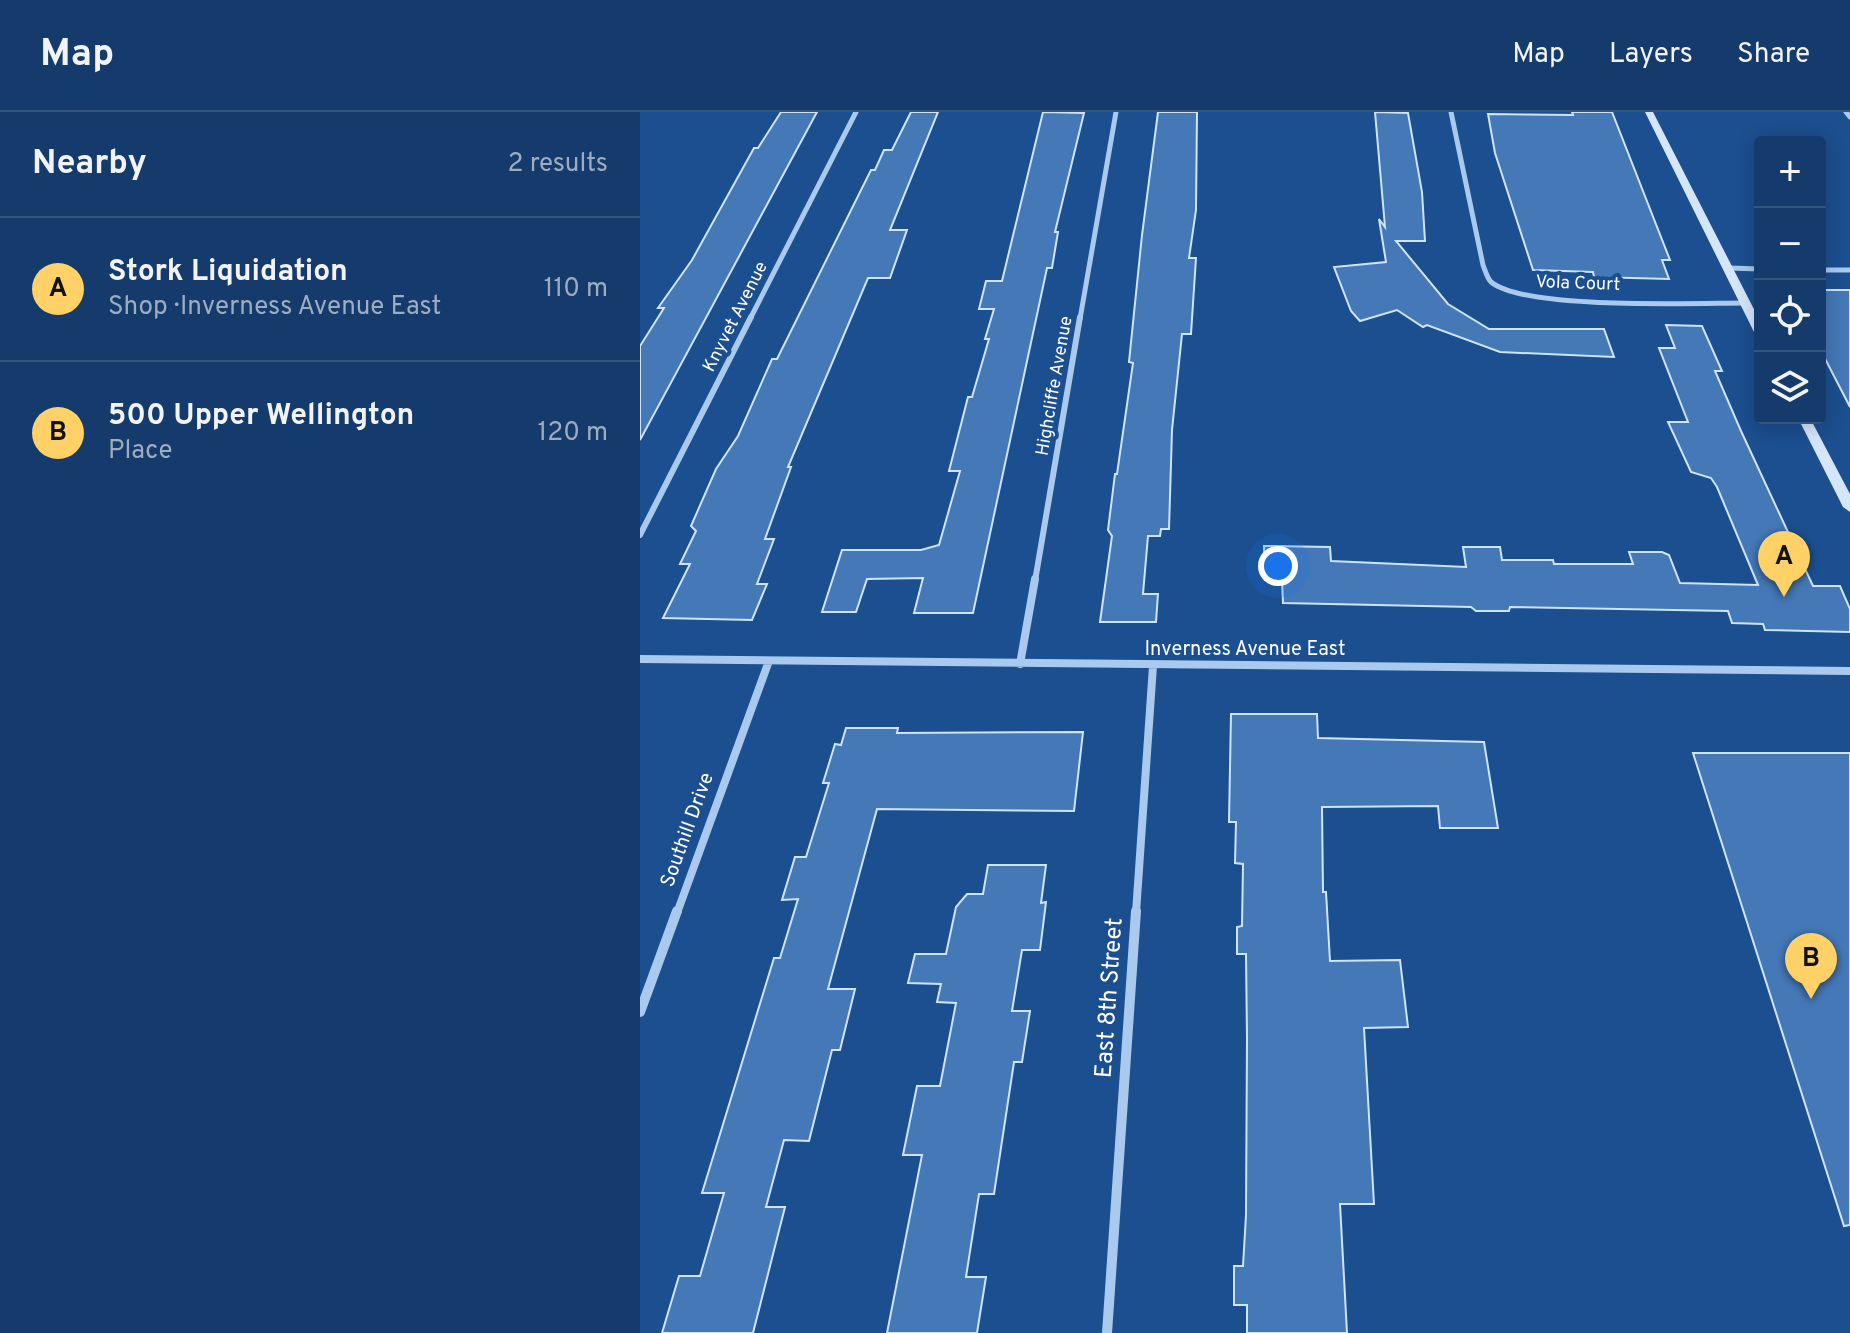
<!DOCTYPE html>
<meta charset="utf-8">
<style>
:root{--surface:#143b6b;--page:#214673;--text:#f1f3f6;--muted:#9dadc1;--line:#33557e;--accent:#ffd166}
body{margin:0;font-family:Overpass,sans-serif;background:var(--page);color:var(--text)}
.controls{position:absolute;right:24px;top:24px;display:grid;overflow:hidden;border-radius:8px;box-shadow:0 4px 20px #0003}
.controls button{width:72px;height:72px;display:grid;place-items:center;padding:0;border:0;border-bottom:2px solid var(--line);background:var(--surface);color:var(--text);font:40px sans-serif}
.you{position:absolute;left:638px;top:454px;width:28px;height:28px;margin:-20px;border:6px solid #fff;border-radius:50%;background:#1a73e8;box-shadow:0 0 0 12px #1a73e833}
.badge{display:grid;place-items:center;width:52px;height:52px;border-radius:50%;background:var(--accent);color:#111;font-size:26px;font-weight:700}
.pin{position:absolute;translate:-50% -66px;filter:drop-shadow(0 2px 4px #0008)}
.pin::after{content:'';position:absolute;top:42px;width:28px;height:24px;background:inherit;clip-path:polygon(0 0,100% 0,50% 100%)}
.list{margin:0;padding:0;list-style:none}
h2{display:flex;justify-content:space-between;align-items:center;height:104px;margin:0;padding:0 32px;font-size:34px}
h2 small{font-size:26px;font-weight:400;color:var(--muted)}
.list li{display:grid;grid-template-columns:52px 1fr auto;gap:24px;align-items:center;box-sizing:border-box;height:144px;padding:0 32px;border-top:2px solid var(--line)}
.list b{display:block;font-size:30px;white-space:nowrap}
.list p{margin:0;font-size:26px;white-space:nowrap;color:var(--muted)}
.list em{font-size:26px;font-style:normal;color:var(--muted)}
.icon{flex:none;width:44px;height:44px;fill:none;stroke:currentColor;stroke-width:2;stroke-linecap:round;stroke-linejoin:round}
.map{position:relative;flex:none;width:1210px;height:1221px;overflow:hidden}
header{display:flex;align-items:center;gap:48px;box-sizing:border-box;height:112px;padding:0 40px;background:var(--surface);border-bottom:2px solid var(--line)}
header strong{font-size:38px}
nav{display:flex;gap:44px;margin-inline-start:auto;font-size:28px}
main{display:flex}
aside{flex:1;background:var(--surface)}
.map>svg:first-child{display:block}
</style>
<header>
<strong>Map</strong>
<nav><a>Map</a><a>Layers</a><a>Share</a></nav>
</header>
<main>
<aside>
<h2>Nearby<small>2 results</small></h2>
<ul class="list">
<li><span class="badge">A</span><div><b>Stork Liquidation</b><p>Shop · Inverness Avenue East</p></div><em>110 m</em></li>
<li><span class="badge">B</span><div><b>500 Upper Wellington</b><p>Place</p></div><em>120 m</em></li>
</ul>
</aside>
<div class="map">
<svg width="1210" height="1221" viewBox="0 0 1210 1221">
<rect width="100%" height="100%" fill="#1b4f8f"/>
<!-- building -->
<path fill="#4478b7" stroke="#cfe3fa" stroke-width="2" d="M141 0H177L0 328V234L24 196H18L52 148 114 36H118Z
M271 0H298L250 118H267L250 166H228L148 355H151L125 427H134L117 472H127L112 508 23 506 50 452H40L56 419 51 414 76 357 98 324 132 247H137L231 58H235L244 38H252Z
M403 0 444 1 415 120H418L412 156H407L333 501H274L283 466 227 467 216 500H182L202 438H281L299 433 320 359H309L328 285H332L349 227H345L354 197H339L346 169H362Z
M518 0H557L556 98 549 146H556L551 222H542L532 318 529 417H521L520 424H508L503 482H518L516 510H460L472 424 468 418 475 362H477L493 251 489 250 502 123Z
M735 0 768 1 782 80 785 129H756L808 192 849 217H964L974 245 860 240 787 213 783 215 757 198 720 209 711 199 694 155 746 150 739 107 745 115Z
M932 0H972L1030 148H1022L1029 167 954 165 953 160 893 158 855 41 848 2 933 3Z
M1180 178H1210V295L1180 237Z
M1026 213 1062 214 1082 259H1075L1101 319 1173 474H1200L1210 497V520L1125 518 1123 512 1092 511 1088 499 870 495 869 499H836L831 495 643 491 642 468H625L624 434 690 435 691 449 826 455 823 435H860L862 448H913L914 452H993L989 440H1022L1029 443 1040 471 1118 473 1077 375 1071 366 1051 360 1028 310H1048L1019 236H1035Z
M591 602H677L678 626 844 630 858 716H800L798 694 682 695 683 780H686L690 849 760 848 768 915 724 916 734 1092H700L707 1221H607V1193H594V1154H603L606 1103 607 926 606 842H597V815L602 814 603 752 595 751 596 710H589Z
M206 616H258L257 621 443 620 434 699 237 697 188 877H215L200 938H192L169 1029 144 1028 126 1095H145L113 1221H22L39 1164H60L84 1081H62L134 846H140L158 787 142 788 155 745H166L189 671H183L195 632 201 633Z
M1053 641H1210V1113L1204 1114Z
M348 753H406L401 791 406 790 400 838H382L372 899H390L382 950H374L354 1082H339L326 1165H346L337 1221H247L282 1043H263L277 974H300L316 891 297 890 301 872 268 871 275 842H306L316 795 327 782H343Z"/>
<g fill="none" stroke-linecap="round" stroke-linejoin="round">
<!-- minor-far3 -->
<path stroke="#a9c9ee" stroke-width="5" d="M811 0 843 153C845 158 847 166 851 170 885 198 1056 191 1105 191
M1206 0 1210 5
M1089 156 1120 157
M1180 158H1210
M110 207 216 0
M440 207 476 0"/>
<!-- minor-far2 -->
<path stroke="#a9c9ee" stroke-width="6" d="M0 423 111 205
M395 469 440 205"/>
<!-- minor-far1 -->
<path stroke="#a9c9ee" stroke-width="8" d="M0 547 1210 559
M380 552 395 467
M37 801 129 549
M496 801 513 554"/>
<!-- minor -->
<path stroke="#a9c9ee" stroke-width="10" d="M0 900 37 799
M467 1221 496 799"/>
<!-- secondary -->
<path fill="#d6e6fa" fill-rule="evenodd" d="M1005 0H1013L1120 209V223L1114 220Z
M1158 306H1170L1210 382V400L1203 395Z"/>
</g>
<g text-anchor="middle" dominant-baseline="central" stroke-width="8" stroke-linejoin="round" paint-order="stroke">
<!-- far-street labels -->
<g font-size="18" fill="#fff" stroke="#1b4f8f">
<text transform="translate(938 172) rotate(2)">Vola Court</text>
<text transform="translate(96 205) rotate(-63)">Knyvet Avenue</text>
<text transform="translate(415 274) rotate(-80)">Highcliffe Avenue</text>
</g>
<!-- street labels -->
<g font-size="20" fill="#fff" stroke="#1b4f8f">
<text x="605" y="538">Inverness Avenue East</text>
<text transform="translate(48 718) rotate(-70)">Southill Drive</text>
</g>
<!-- near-street labels -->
<g font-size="24" fill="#fff" stroke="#1b4f8f">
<text transform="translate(470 886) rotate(-86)">East 8th Street</text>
</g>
</g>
</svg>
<div class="controls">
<button>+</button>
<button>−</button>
<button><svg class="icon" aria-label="locate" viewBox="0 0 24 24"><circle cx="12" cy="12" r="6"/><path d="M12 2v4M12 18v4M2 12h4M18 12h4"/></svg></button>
<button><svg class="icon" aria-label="layers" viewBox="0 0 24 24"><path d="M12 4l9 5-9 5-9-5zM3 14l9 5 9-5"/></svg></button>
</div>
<div class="you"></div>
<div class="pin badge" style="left:1144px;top:485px">A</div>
<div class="pin badge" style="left:1171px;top:887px">B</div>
</div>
</main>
